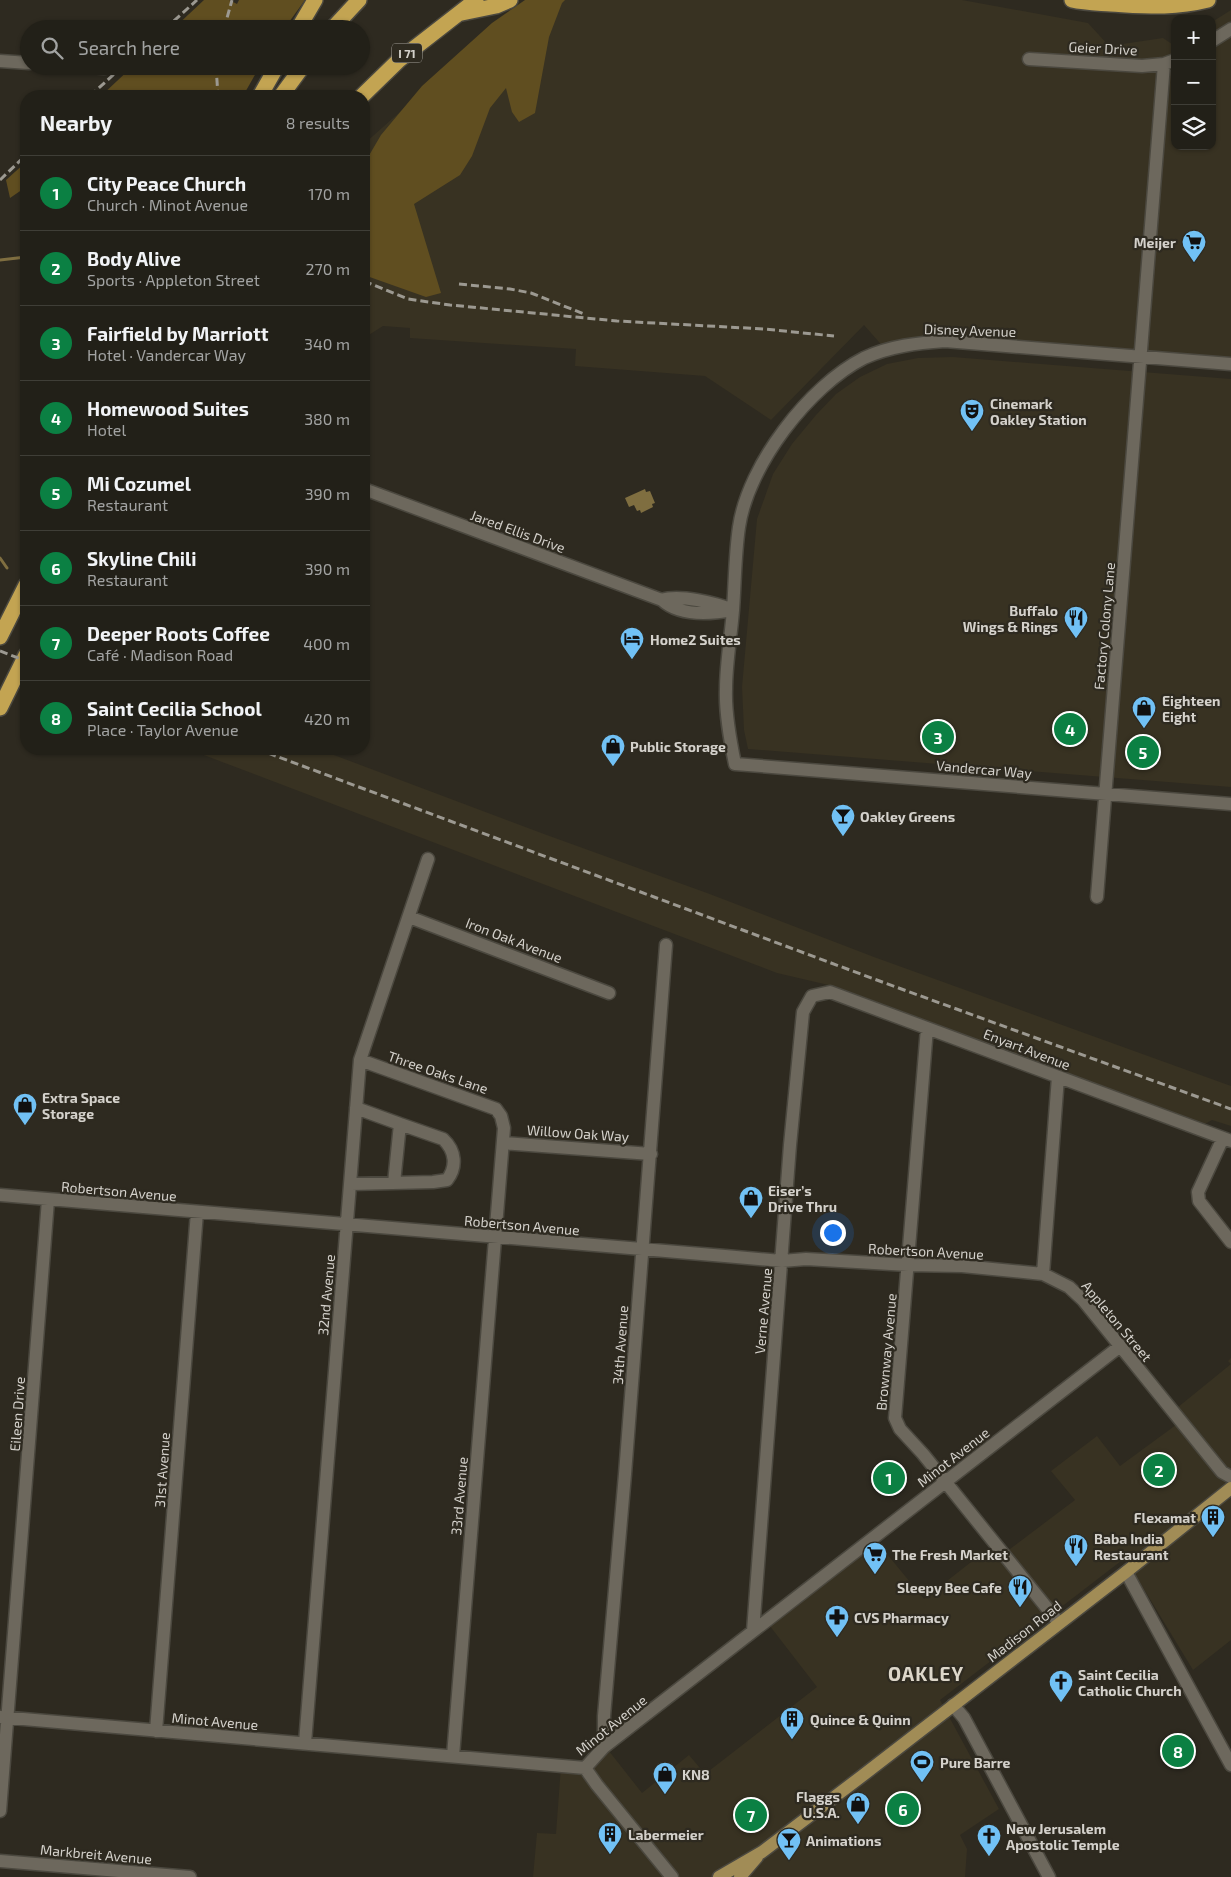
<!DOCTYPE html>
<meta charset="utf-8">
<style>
:root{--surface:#222018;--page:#2e2d25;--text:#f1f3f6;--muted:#a2a3a2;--line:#3f3e37;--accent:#0b8043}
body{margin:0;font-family:"Exo 2",sans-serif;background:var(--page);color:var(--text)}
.controls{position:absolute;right:15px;top:15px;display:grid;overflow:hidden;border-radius:10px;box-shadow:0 1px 4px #0004}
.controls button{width:45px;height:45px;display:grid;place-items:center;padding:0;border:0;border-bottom:1px solid var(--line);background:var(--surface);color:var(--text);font:25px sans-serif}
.you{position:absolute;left:832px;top:1232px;width:18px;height:18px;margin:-12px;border:4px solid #fff;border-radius:50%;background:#1a73e8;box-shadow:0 0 0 8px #1a73e833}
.badge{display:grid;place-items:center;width:32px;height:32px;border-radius:50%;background:var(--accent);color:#fff;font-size:16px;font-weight:700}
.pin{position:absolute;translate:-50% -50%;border:2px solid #fff;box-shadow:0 1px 5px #0006}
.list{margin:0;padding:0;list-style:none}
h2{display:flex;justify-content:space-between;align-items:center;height:65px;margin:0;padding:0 20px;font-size:21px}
h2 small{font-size:16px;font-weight:400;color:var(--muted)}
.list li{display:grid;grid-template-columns:32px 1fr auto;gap:15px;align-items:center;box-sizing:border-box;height:75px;padding:0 20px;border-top:1px solid var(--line)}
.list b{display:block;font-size:19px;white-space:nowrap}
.list p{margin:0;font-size:16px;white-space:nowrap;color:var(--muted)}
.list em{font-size:16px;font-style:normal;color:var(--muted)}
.icon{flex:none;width:28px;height:28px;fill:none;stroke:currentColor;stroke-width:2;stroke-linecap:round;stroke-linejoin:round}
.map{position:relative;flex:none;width:1231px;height:1877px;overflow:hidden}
.search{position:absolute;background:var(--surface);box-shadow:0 1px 4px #0004;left:20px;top:20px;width:350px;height:55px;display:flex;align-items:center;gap:12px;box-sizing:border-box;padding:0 18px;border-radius:28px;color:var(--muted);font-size:19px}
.panel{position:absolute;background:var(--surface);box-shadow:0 1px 4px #0004;left:20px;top:90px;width:350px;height:665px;border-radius:20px}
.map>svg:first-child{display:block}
</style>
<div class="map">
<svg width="1231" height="1877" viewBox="0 0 1231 1877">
<rect width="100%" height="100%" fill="#2e2a20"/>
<!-- built -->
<path fill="#383222" d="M531 0H962L1088 23 1109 46 1163 38 1175 46V146H1212V22L1231 10V364L945 341 886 350 864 325 771 420 705 376 575 366 576 349 410 338V328L383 326 364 338V144L477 43Z
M953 357 1231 379V787L748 749 744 730 742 687 757 519 773 474 792 444 816 415 836 394 860 377 887 364 918 358Z
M188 749H318L544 834 707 893 874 957 1231 1086V1126L1212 1120 1203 1125 837 987 777 973Z
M1231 1358V1640L1193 1670 1125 1558 940 1700 999 1809 960 1835 967 1849 965 1877H533L537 1833 556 1834 561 1766 585 1768 605 1746 642 1793 689 1755 705 1774 817 1687 766 1621 873 1537 924 1599 994 1544 1002 1555 1075 1500 1051 1471 1097 1436 1120 1466 1180 1422 1172 1412 1231 1364 1228 1361Z"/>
<!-- forest -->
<path fill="#604e20" d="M204 0H229L237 4 239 0H305L284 29H173Z
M525 0H565L562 3 549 37 535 113 519 122 512 112 506 88 490 108 472 156 460 175 414 204 441 293 426 297 364 275V164L381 135 422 86 492 23Z
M133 66H260L243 96H101Z
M26 162V187L10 198 6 180Z"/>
<!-- water -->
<path fill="#7f6e40" d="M645 489 646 492 650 491 655 503 652 504 653 507 641 513 640 510 637 511 634 505 629 507 625 498Z"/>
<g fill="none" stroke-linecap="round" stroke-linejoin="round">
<!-- stream -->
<path stroke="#7f6e40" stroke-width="3" d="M0 260 26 257
M0 558 7 568"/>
<defs>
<path id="minor" d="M1212 41 1231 29
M1029 59 1142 66 1164 64 1175 60
M0 61 29 63
M75 66 104 68
M1231 364 945 341C918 343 890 346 864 358 809 386 748 465 739 527 735 554 735 582 733 610 731 636 726 663 726 689 725 714 730 740 735 764L1231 804
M364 489 662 600C680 617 711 614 733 610
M662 600C679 594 716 603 733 610
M1097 897 1164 64
M409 917 609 993
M927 1028 895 1418 900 1429 923 1454 1059 1623
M360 1060 496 1109 501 1116 504 1128 453 1756
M356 1108 400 1124
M1223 1138 1198 1192 1199 1201 1231 1242
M503 1143 651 1154
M351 1184 433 1182 447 1180C457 1167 456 1151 443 1139L400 1124 394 1183
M0 1195 725 1256 782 1261 806 1259 908 1265 962 1266 1043 1274 1069 1287 1083 1300 1222 1472 1231 1477
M1043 1274 1058 1077
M1126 1572 1231 1765
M753 1631 790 1145 803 1012 812 996 830 992 1231 1141
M953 1705 964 1718 1049 1877
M0 1717 585 1768
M156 1731 197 1212
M305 1743 360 1060 428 859
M604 1747V1716L625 1474 666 945
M585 1768 604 1747 1119 1347
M585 1768 597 1785 672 1877
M0 1811 48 1200
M0 1861 190 1877"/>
<path id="major" d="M719 1877 762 1852 862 1776 1126 1572 1231 1488
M740 1877 757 1857"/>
<path id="highway" d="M1072 0C1085 3 1097 3 1111 4 1146 6 1172 9 1208 0
M462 13 496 6 510 0
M298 29 315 0
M332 29 359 0
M260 96 277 66
M281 96 303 66
M362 96 399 60 476 0
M0 637 26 585
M0 708 26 655"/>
</defs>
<!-- minor casing -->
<use href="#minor" stroke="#4b483f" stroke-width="15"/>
<!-- major casing -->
<use href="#major" stroke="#4b483f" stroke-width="15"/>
<!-- highway casing -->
<use href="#highway" stroke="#4b483f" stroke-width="18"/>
<!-- minor -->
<use href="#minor" stroke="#6d685d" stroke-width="12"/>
<!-- major -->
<use href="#major" stroke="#a18c56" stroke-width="12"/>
<!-- highway -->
<use href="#highway" stroke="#c3a452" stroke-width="15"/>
<!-- rail -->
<path stroke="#9c9991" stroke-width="3" stroke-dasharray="8 4" stroke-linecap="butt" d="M165 29 197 0
M224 29 232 0
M216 66 218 96
M90 96 123 66
M0 180 26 155
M364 281 408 299 450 305 617 321 764 329 834 336
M459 284 510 289 531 293 584 314
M0 651 26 661
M257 749 874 979 1231 1109"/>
</g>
<!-- icons -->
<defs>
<symbol id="supermarket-pin" viewBox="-11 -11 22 30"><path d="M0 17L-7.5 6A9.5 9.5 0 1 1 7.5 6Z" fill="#71c1f5" stroke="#2e2a20"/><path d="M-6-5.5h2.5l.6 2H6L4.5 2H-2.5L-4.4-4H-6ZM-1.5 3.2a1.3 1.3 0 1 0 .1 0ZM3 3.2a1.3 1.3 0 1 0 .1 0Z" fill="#111"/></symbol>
<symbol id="theatre-pin" viewBox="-11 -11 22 30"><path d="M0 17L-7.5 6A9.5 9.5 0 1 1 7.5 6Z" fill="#71c1f5" stroke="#2e2a20"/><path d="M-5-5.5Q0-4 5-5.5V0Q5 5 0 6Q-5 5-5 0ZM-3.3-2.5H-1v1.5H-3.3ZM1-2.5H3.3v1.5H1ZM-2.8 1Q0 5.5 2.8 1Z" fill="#111"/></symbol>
<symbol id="restaurant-pin" viewBox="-11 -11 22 30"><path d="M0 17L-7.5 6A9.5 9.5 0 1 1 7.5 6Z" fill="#71c1f5" stroke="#2e2a20"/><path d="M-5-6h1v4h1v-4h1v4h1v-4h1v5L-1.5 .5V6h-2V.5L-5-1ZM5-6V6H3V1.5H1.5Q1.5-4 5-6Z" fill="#111"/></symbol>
<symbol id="hotel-pin" viewBox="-11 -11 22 30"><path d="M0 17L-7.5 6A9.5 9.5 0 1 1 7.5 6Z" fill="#71c1f5" stroke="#2e2a20"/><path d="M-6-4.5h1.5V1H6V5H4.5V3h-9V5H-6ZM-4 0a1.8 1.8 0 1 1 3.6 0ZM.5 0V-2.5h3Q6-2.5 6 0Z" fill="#111"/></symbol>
<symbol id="shop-pin" viewBox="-11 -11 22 30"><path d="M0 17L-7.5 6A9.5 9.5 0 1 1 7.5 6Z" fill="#71c1f5" stroke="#2e2a20"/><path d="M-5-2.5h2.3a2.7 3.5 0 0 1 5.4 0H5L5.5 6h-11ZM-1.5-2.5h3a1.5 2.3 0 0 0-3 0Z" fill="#111"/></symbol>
<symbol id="bar-pin" viewBox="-11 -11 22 30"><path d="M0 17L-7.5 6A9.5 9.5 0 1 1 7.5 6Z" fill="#71c1f5" stroke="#2e2a20"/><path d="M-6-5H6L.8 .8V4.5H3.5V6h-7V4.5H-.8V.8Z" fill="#111"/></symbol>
<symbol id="building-pin" viewBox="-11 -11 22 30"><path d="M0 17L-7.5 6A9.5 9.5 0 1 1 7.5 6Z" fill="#71c1f5" stroke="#2e2a20"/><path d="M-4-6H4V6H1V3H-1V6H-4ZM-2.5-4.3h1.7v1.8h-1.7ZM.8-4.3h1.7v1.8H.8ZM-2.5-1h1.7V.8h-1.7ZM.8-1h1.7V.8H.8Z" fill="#111"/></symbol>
<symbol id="pharmacy-pin" viewBox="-11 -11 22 30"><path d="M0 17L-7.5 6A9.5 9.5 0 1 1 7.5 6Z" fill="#71c1f5" stroke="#2e2a20"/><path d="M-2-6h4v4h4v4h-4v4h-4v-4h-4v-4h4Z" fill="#111"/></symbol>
<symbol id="church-pin" viewBox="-11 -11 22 30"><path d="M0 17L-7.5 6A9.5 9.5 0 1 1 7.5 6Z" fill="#71c1f5" stroke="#2e2a20"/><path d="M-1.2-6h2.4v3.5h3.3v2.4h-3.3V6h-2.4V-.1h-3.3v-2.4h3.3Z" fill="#111"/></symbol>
<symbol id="stadium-pin" viewBox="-11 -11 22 30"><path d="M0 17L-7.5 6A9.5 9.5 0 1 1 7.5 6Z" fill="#71c1f5" stroke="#2e2a20"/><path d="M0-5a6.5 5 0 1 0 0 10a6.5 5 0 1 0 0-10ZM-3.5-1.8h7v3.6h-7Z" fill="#111"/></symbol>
</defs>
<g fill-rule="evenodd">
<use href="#supermarket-pin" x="1180" y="228" width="28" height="38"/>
<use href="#theatre-pin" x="958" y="397" width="28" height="38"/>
<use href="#restaurant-pin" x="1062" y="604" width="28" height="38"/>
<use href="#hotel-pin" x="618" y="625" width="28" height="38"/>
<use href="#shop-pin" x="1130" y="694" width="28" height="38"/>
<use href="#shop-pin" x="599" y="732" width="28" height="38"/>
<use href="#bar-pin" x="829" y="802" width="28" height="38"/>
<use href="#shop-pin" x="11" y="1091" width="28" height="38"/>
<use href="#shop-pin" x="737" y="1184" width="28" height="38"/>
<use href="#building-pin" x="1199" y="1503" width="28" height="38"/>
<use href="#restaurant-pin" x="1062" y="1532" width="28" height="38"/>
<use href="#supermarket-pin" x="861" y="1540" width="28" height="38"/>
<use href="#restaurant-pin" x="1006" y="1573" width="28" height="38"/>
<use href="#pharmacy-pin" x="823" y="1603" width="28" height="38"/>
<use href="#church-pin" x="1047" y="1668" width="28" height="38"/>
<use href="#building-pin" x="778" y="1705" width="28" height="38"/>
<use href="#stadium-pin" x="908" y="1748" width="28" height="38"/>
<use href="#shop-pin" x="651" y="1760" width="28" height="38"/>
<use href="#shop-pin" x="844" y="1790" width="28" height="38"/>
<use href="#building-pin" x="596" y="1820" width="28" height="38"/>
<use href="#church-pin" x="975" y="1822" width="28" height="38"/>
<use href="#bar-pin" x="775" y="1826" width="28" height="38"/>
</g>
<g text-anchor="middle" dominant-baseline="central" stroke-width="4.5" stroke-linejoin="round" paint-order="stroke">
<!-- shield labels -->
<rect fill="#2e2a20" stroke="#a29f98" stroke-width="1" x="392" y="43.5" width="30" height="19" rx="4"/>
<g font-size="12" font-weight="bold" fill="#d4d1cb">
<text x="407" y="53">I 71</text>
</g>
<!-- street labels -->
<g font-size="14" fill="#d4d1cb" stroke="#2e2a20">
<text transform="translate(1103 48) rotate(3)">Geier Drive</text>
<text transform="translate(970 330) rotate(2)">Disney Avenue</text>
<text transform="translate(518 531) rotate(20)">Jared Ellis Drive</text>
<text transform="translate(1104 626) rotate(-85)">Factory Colony Lane</text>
<text transform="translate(984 769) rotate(5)">Vandercar Way</text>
<text transform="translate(514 940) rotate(21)">Iron Oak Avenue</text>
<text transform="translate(1027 1049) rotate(21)">Enyart Avenue</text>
<text transform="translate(438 1072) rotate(19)">Three Oaks Lane</text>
<text transform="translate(578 1133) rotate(4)">Willow Oak Way</text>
<text transform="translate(119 1191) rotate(5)">Robertson Avenue</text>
<text transform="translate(522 1225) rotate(5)">Robertson Avenue</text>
<text transform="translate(926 1251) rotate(3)">Robertson Avenue</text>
<text transform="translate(326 1295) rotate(-85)">32nd Avenue</text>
<text transform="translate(763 1311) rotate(-85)">Verne Avenue</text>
<text transform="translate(1117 1321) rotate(50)">Appleton Street</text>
<text transform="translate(620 1345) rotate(-86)">34th Avenue</text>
<text transform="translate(886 1352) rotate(-85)">Brownway Avenue</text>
<text transform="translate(17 1414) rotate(-86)">Eileen Drive</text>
<text transform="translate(953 1457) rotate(-38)">Minot Avenue</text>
<text transform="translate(162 1470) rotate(-86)">31st Avenue</text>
<text transform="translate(459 1496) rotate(-85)">33rd Avenue</text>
<text transform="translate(1024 1631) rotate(-38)">Madison Road</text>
<text transform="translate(215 1721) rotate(5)">Minot Avenue</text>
<text transform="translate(611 1725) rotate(-39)">Minot Avenue</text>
<text transform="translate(96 1854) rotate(5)">Markbreit Avenue</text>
</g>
<!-- poi labels -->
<g font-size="14" font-weight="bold" fill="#d4d1cb" stroke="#2e2a20" text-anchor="start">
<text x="1176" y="242" text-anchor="end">Meijer</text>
<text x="990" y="403">Cinemark<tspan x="990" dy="16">Oakley Station</tspan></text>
<text x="1058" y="610" text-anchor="end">Buffalo<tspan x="1058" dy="16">Wings &amp; Rings</tspan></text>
<text x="650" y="639">Home2 Suites</text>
<text x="1162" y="700">Eighteen<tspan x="1162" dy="16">Eight</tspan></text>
<text x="630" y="746">Public Storage</text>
<text x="860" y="816">Oakley Greens</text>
<text x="42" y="1097">Extra Space<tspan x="42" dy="16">Storage</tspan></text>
<text x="768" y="1190">Eiser’s<tspan x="768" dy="16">Drive Thru</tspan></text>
<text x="1196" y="1517" text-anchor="end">Flexamat</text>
<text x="1094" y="1538">Baba India<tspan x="1094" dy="16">Restaurant</tspan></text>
<text x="892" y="1554">The Fresh Market</text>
<text x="1002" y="1587" text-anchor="end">Sleepy Bee Cafe</text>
<text x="854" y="1617">CVS Pharmacy</text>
<text x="1078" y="1674">Saint Cecilia<tspan x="1078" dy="16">Catholic Church</tspan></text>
<text x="810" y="1719">Quince &amp; Quinn</text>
<text x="940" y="1762">Pure Barre</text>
<text x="682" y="1774">KN8</text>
<text x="840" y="1796" text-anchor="end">Flaggs<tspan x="840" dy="16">U.S.A.</tspan></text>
<text x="1006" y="1828">New Jerusalem<tspan x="1006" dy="16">Apostolic Temple</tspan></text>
<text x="628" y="1834">Labermeier</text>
<text x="806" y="1840">Animations</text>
</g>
<!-- district labels -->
<g font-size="19" font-weight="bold" letter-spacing="1" fill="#ddd7ca" stroke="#2e2a20">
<text x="926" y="1673">OAKLEY</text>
</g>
</g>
</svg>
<div class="controls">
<button>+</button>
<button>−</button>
<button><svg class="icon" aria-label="layers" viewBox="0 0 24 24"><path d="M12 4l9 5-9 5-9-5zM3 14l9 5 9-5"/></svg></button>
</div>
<div class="you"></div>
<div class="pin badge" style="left:889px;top:1478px">1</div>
<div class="pin badge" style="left:1159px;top:1470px">2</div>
<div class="pin badge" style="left:938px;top:737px">3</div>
<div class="pin badge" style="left:1070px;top:729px">4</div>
<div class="pin badge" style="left:1143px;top:752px">5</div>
<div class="pin badge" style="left:903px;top:1809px">6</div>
<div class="pin badge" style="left:751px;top:1815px">7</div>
<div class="pin badge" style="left:1178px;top:1751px">8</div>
<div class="search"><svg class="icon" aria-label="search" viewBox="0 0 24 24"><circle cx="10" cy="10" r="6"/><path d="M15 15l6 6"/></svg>Search here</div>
<section class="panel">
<h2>Nearby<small>8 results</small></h2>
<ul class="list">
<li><span class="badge">1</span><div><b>City Peace Church</b><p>Church · Minot Avenue</p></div><em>170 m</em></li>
<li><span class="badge">2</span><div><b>Body Alive</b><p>Sports · Appleton Street</p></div><em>270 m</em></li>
<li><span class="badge">3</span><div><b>Fairfield by Marriott</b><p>Hotel · Vandercar Way</p></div><em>340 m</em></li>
<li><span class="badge">4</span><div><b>Homewood Suites</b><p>Hotel</p></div><em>380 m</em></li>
<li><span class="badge">5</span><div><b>Mi Cozumel</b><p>Restaurant</p></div><em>390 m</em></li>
<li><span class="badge">6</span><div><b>Skyline Chili</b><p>Restaurant</p></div><em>390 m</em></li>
<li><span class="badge">7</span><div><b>Deeper Roots Coffee</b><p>Café · Madison Road</p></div><em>400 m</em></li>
<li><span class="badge">8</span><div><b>Saint Cecilia School</b><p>Place · Taylor Avenue</p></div><em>420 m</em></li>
</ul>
</section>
</div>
